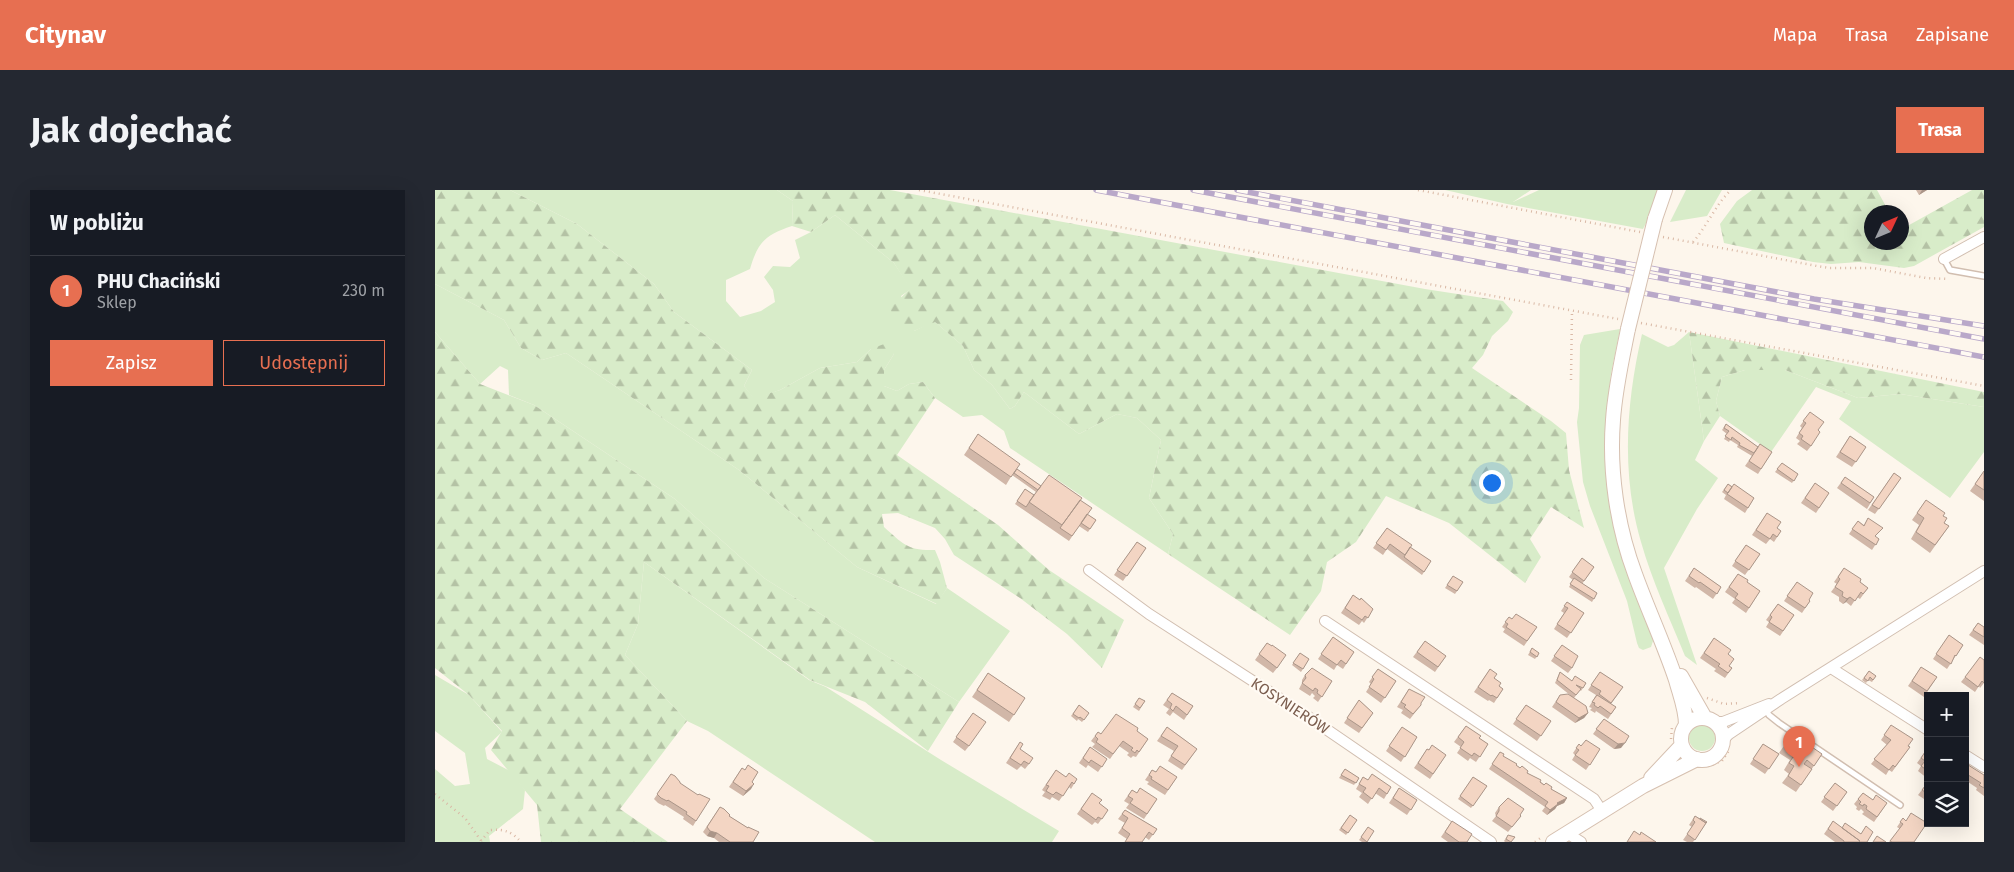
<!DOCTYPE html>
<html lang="pl">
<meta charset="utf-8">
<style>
:root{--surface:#171b24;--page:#242831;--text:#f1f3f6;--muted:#9ea1a6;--line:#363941;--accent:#e76f51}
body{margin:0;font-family:"Fira Sans",sans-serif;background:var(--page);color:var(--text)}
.controls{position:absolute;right:15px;bottom:15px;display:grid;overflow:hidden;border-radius:0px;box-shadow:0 5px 20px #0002}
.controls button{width:45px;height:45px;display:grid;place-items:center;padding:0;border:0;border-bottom:1px solid var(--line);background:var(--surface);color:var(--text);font:25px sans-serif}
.compass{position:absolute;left:1429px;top:15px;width:45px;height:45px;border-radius:50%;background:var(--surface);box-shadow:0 5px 20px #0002;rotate:46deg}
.you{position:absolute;left:1056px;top:292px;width:18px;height:18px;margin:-12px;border:4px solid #fff;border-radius:50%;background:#1a73e8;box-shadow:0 0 0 8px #1a73e833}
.badge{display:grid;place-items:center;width:32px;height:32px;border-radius:50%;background:var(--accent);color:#fff;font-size:16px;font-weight:700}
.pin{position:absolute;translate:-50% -41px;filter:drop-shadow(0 1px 2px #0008)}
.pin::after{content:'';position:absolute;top:26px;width:18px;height:15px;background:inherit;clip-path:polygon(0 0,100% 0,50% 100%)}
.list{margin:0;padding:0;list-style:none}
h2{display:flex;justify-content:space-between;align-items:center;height:65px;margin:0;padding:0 20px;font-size:21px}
h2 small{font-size:16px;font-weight:400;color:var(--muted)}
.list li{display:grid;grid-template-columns:32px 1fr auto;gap:15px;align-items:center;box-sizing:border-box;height:70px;padding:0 20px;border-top:1px solid var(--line)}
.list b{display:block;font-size:19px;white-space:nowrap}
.list p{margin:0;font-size:16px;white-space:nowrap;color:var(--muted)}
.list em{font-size:16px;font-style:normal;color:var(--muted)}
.actions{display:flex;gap:10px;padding:15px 20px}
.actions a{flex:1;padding:11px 0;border:1px solid var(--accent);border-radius:0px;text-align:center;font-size:18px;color:var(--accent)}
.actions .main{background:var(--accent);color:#fff}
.icon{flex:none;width:28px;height:28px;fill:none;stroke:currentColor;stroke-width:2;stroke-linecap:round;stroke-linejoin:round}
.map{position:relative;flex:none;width:1549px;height:652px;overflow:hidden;border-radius:0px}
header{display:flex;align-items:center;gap:30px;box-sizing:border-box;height:70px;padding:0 25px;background:var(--accent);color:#fff}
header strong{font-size:24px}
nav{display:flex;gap:28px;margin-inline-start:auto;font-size:18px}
.intro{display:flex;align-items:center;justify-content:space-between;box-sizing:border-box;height:120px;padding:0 30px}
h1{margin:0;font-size:35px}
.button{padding:12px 22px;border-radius:0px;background:var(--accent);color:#fff;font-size:18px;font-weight:700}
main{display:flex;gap:30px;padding:0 30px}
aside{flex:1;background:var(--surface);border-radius:0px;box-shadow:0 5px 20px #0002}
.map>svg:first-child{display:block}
</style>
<header>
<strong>Citynav</strong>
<nav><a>Mapa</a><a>Trasa</a><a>Zapisane</a></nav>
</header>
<div class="intro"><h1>Jak dojechać</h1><a class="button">Trasa</a></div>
<main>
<aside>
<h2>W pobliżu<small></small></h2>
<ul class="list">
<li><span class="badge">1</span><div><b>PHU Chaciński</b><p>Sklep</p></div><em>230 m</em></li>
</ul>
<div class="actions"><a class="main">Zapisz</a><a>Udostępnij</a></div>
</aside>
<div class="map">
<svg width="1549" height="652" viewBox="0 0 1549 652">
<defs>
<pattern id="forest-firs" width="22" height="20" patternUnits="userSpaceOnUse" patternTransform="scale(1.25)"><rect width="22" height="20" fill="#d8ecc9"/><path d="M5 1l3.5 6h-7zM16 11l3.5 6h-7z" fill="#b4c2a5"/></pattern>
</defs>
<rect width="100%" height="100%" fill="#fdf6ec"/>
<!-- green -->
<path fill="#d8ecc9" d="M75 0H342L358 11 357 36C330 45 323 52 315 79L291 90V111L305 127 326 121 340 112 338 100 329 87 338 76 355 77 365 68 360 50 376 42 400 25 459 73 476 99 466 106 479 141 499 131 528 156 539 180 557 195 575 219 580 216 589 202 644 244 682 224 702 228 726 250 714 308 738 344 733 364 575 258 569 241 547 225 528 227 500 208 488 192 474 194 462 201 449 196V180L459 164 436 159 422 172 385 178 345 200 319 209 309 196 317 180 239 122 219 94 142 34Z
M1010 0H1096L1078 12 1104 0H1222L1214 27 1208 39 1072 14Z
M1251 0H1287L1272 26 1235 32Z
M0 94 69 130 86 158 107 170 131 163 304 280 422 377 501 414 512 398 575 441 524 512 329 388 240 309 99 215 74 205 73 180 65 176 45 194 0 142Z
M1185 139 1176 184 1170 237 1172 290 1219 448 1216 457 1208 460 1204 458 1202 453 1192 411 1155 316 1148 292 1142 232 1144 218 1145 155 1149 145Z
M1254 142 1269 251 1260 270 1283 288 1262 319 1229 378 1262 475 1250 466C1235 429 1217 391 1206 352 1186 284 1191 213 1207 144L1233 157 1239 155Z
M1310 180H1350L1423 208 1465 204 1549 217V262L1515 308 1404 229 1416 211 1381 197 1336 262 1285 226 1281 211 1287 187Z
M209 372 374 490 391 497 506 570 624 641 617 652H440L273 541 252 531 190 465 203 434Z
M0 485 34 505 67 542 50 558 52 569 75 581 90 600 88 619 54 646 55 652H0V579L20 596 35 594 30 563 0 541Z
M1254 548a13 13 0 1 1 26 0a13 13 0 1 1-26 0Z"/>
<!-- forest -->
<path fill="url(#forest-firs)" d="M0 0H75L142 34 219 94 239 122 317 180 309 196 319 208 345 200 385 178 422 172 436 159 449 154 459 164 449 180V196L462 201 474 194 488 192 500 208 462 265 563 335 614 380 689 430 667 478 632 444 585 408 519 365 510 349 500 338 463 323 447 324 449 337C468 354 473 361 500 360L505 372 512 398 502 414 422 377 304 280 131 163 107 170 86 158 69 130 0 94Z
M342 0H455L990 99 1068 111 1078 122 1073 131 1057 146 1048 165 1037 178 1116 231 1131 243 1134 280 1149 338 1116 317 1095 349 1106 367 1090 393 1014 333 951 306 921 352 892 372 886 401 855 445 733 364 738 344 714 308 726 250 702 228 682 224 644 244 589 202 580 216 575 219 557 195 539 180 528 156 500 132 479 141 474 148 464 143 455 118 475 99 459 73 400 25 376 42 357 36 358 11Z
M1317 0H1442L1454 22H1436V52H1466L1467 39 1537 0H1549V37L1479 76 1469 78 1424 72 1396 74 1378 72 1289 53 1285 34 1302 11Z
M0 142 45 194 99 215 240 309 329 388 524 512 493 561 430 512 375 490 209 372 203 434 190 465 252 531 185 619 233 652H106L102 615 56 560 67 541 34 505 0 478Z
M1254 142 1549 202V217L1465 204 1423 208 1350 180H1310L1287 187 1281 211 1285 226 1269 251Z"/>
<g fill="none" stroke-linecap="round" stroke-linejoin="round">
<defs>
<path id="lane" d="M1509 69 1515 80 1549 86
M1330 518 1334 525 1344 533 1465 615"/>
<path id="street" d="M1509 69 1549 47
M654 380 714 424 872 526 1056 652
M890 431 1159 609 1167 621
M1396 478 1493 540
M1280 532H1288L1334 514
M1288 550 1294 544 1346 509 1549 381
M1530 565 1549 577
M1132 643 1146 652"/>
<path id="secondary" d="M1220 29 1230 0
M1193 139C1187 169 1180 199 1178 230 1174 281 1182 336 1200 384 1213 420 1229 454 1241 490 1245 505 1251 519 1251 535
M1246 486 1270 528
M1246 549a21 21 0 1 1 42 0a21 21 0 1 1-42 0Z
M1216 588 1247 555
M1118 652 1208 596 1262 569"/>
</defs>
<!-- lane casing -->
<use href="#lane" stroke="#d1beb0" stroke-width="8"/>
<!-- street casing -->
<use href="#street" stroke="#d1beb0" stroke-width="12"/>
<!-- secondary casing -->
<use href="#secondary" stroke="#d6c0b0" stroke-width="16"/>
<!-- path -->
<path stroke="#d9b8a5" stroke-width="2.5" stroke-dasharray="1 4" stroke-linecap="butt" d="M484 0 1183 129
M983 0 1205 42
M1228 47 1382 76 1395 78H1438L1491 88 1513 89
M1258 52C1272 36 1281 14 1296 0
M1206 133 1549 196
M1136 190 1137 120
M1272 508 1289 514 1305 513
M1236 549 1237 537
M1273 576 1287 571 1295 559
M0 604 30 628 47 652
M46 651 55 640C69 639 76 641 86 652
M1100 652 1107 647"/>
<!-- lane -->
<use href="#lane" stroke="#fff" stroke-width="5"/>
<!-- street -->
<use href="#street" stroke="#fff" stroke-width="10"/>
<!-- secondary -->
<use href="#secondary" stroke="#fff" stroke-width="14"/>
<defs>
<path id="rail" d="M661 0 1549 167
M758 0 1549 149
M802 0 1379 109 1549 136"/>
</defs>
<!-- rail casing -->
<use href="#rail" stroke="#b9a8c9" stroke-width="5.5"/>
<!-- rail -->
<use href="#rail" stroke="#fffaf3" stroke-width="4" stroke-dasharray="11" stroke-linecap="butt"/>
<defs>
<path id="secondary-bridge" d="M1193 139 1220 29"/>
</defs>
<!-- secondary-bridge casing -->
<use href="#secondary-bridge" stroke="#d6c0b0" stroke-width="16" stroke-linecap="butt"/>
<!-- secondary-bridge -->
<use href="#secondary-bridge" stroke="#fff" stroke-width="14"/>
</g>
<!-- wall -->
<path fill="#d1b7a8" d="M1481 0H1492L1484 5Z
M1375 222 1383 240 1376 256 1372 261 1362 254 1365 251 1361 248 1367 238 1365 236Z
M1291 234 1323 257 1337 262 1323 284 1310 276 1317 266 1302 257 1303 255 1295 250 1294 252 1289 249 1292 244 1287 240Z
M543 244 582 279 606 296 645 310 652 324 661 330 653 342 644 336 634 351 580 314 590 299 599 305 601 302 577 285 571 295 529 265Z
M1415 246 1431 257 1417 277 1401 267Z
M1347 273 1363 284 1357 293 1340 282Z
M1549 281V311L1535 301Z
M1459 283 1466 288 1440 324 1433 320Z
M1410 287 1439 307 1432 319 1402 298Z
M1380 293 1394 303 1381 323 1366 313Z
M1293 294 1319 308 1310 323 1289 309 1291 305 1287 302Z
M1491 310 1508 326 1509 333 1514 336 1495 363 1476 349 1484 335 1477 330Z
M1332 323 1342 338 1346 341 1339 352 1335 349 1331 354 1317 345Z
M1433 328 1441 347 1444 349 1437 360 1414 344 1423 331 1429 335Z
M952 338 975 358 996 371 987 385 952 359 948 365 938 358Z
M702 352 711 358 688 391 679 385Z
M1311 355 1325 364 1310 385 1297 376Z
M1147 368 1159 377 1147 394 1162 403 1157 412 1134 397 1138 390 1134 387Z
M1259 378 1286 397 1278 409 1261 397 1260 398 1250 391Z
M1409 378 1425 392 1433 398 1425 409 1422 407 1416 416 1411 412 1408 414 1404 411V407L1396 402 1402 394 1399 392Z
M1303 384 1312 392 1325 401 1311 423 1297 413 1300 409 1290 402Z
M1018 386 1028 392 1020 404 1010 398Z
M1362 392 1374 410 1375 411 1367 423 1349 411Z
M918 405 938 419 929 433 927 431 924 435 906 423Z
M1132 412 1149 423 1132 448 1119 439 1129 423 1126 421Z
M1343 414 1359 425 1345 446 1331 437 1334 432 1331 430Z
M1074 427 1077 429 1102 437 1089 456 1068 442 1070 439 1067 437Z
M1543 433 1549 437V455L1534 445Z
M1514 445 1528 455 1512 479 1498 469Z
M898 447 919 462 908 479 902 475 899 480 883 469Z
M1279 448 1293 464 1294 476 1297 478 1290 488 1279 481 1281 479 1265 468Z
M990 451 1011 466 1000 482 978 467Z
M832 453 842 478 838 483 820 470Z
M1127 455 1137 478 1133 483 1116 471Z
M1097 458 1104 463 1100 469 1093 465Z
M865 463 874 469 866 482 857 475Z
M1549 470V493L1545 498 1544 496 1540 502 1526 492 1530 487Z
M1486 477 1502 487 1489 507 1473 496Z
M943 479 961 491 946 513 931 502 936 494 934 492Z
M1055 479 1064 496 1068 499 1059 513 1054 510 1053 511 1039 502Z
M1434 481 1441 486 1437 492 1433 490 1431 493 1427 490Z
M1125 482 1137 491 1151 493 1146 501 1145 500 1139 508 1153 523 1149 528 1140 533 1117 517 1125 505H1135L1120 493Z
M1165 482 1188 497 1176 514 1181 517 1173 529 1161 521 1160 523 1155 520 1157 518 1154 517 1161 505 1153 500Z
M553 483 590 508 574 532 537 507Z
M870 485 897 491 883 512 878 508 880 506 877 503 875 506 864 499 867 493V490Z
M974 499 986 513V515L975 529 966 523 968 520 962 517Z
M737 503 758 516 749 530 738 522 735 526 731 523 734 519 728 515Z
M704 508 710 511 704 521 698 517Z
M924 510 938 523 924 543 909 533Z
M644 515 654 523 647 532 643 529 642 531 636 526Z
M1091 515 1116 531 1102 551 1078 534Z
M538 523 534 556 530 561 518 552Z
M1169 529 1186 558 1179 559 1158 544Z
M1456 535 1475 557 1457 582 1454 580 1451 585 1436 574 1452 555 1446 550Z
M1031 536 1044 548 1053 554 1041 572 1035 568 1033 571 1022 563 1026 557 1019 552Z
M732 537 762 559 747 580 733 571 739 561 722 551Z
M967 537 982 547 966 572 951 561Z
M702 541 713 549 701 567 698 566 696 568 692 565 694 563 684 556 675 569 657 557 660 554 656 551 663 542 666 544Z
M1357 544 1370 554 1387 564 1361 602 1347 593 1354 584 1349 580 1355 570 1344 563Z
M585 552V559L594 574 590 579 586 576 582 580 571 573Z
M1144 554 1146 556 1165 559 1151 580 1137 570 1140 565 1138 563Z
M1328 554 1344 564 1330 584 1315 574Z
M655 557 672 569 663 582 653 575 651 578 644 573Z
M992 559 1011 565 995 589 979 578Z
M1065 562 1068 566 1116 599 1132 608 1129 613 1122 616 1120 619 1112 625 1107 621 1110 617 1054 579Z
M1490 562 1493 564V589L1483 581 1486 576 1482 573Z
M1530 573 1549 585V606L1541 600 1542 598 1530 590Z
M307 578 317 592 316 599 308 606 294 597Z
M910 579 924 588 919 595 904 588Z
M621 580 631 587 642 589 636 599 634 597 624 611 617 607 615 610 607 606 610 602 607 600Z
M717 580 721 582 742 587 730 605 712 594 714 592 710 590Z
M236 584 245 593 261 631 258 636 248 629 249 627 230 615 229 616 223 613 219 609Z
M928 587 933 590 956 597 949 609 940 603 933 614 924 607 927 603 921 599Z
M1038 587 1052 596 1036 618 1023 609Z
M1493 592V616L1490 614 1492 611 1483 605Z
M1400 593 1412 602 1398 621 1386 612Z
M964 598 982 610 972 625 954 613Z
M697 600 702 603 722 609 709 629 691 618 694 614 689 611Z
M657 603 664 613 673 620 663 634 660 632 657 635 642 624Z
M1428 603 1438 610 1452 613 1439 632 1427 624 1429 622 1426 619 1424 621 1421 619 1422 617 1419 614Z
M285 617 294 626 313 638 318 652H284L279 648 272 646 268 642Z
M1064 617 1086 626 1073 642 1057 631 1061 626 1060 623Z
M690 620 722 639 714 650 710 647 692 649 683 643 690 633 683 629Z
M915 625 922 630 911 645 904 640Z
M1260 626 1272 632 1258 652H1252L1248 650 1257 637 1254 635Z
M1468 628 1479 652H1454L1465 639 1462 637Z
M1017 631 1032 652H1013L1006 647Z
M1398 631 1407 638 1432 652H1400L1389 644Z
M933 637 932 652H927L924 650Z
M1073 645 1076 652H1070L1069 651Z"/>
<!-- shaded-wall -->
<path fill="#aa9588" d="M1487 0H1492L1484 5Z
M1415 407 1411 412 1408 414 1412 409Z
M1153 523 1149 528 1140 533 1144 528Z
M1190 553 1186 558 1179 559 1183 554Z
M319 594 316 599 308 606 311 601Z
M1132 608 1129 613 1122 616 1120 619 1112 625 1115 620 1122 613Z
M275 641 282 643 279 648 272 646Z"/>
<!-- building -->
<path fill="#f3d5c3" stroke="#aa9588" d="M1375 222 1389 232 1383 240 1385 242 1376 256 1366 249 1368 246 1364 243 1371 233 1368 231Z
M1291 234 1323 257 1319 263 1304 255 1305 253 1297 247 1296 250 1290 246 1294 241 1289 238Z
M543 244 585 274 576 287 534 258Z
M1415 246 1431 257 1421 272 1405 262Z
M1325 254 1337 262 1326 279 1314 271Z
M1347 273 1363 284 1359 291 1342 279Z
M582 279 606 296 603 300 579 283Z
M1549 281V300L1540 294Z
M1459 283 1466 288 1444 319 1437 315Z
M614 285 647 308 627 335 594 312Z
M1410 287 1439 307 1435 313 1406 293Z
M1380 293 1394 303 1384 318 1370 308Z
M1293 294 1297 297 1293 303 1289 300Z
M1299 294 1319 308 1313 318 1292 304Z
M590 299 599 305 591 317 582 311Z
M645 310 657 318 637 346 625 338Z
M1491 310 1510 323 1508 326 1512 328 1509 333 1514 336 1500 355 1481 342 1489 328 1482 323Z
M1332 323 1346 332 1342 338 1346 341 1342 347 1338 344 1335 349 1321 340Z
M652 324 661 330 655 339 646 333Z
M1433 328 1448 338 1440 346 1444 349 1441 355 1417 339 1423 331 1429 336Z
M952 338 977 355 970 365 955 354 951 360 941 353Z
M702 352 711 358 692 386 682 380Z
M1311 355 1325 364 1314 380 1300 371Z
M975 357 996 371 989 382 969 367Z
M1147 368 1159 377 1149 391 1137 382Z
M1259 378 1286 397 1282 404 1265 392 1264 393 1254 386Z
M1409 378 1426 389 1425 392 1433 398 1428 404 1426 402 1420 411 1415 407 1412 409 1407 406 1408 402 1400 397 1405 389 1403 387Z
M1303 384 1313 390 1312 392 1325 401 1314 418 1300 408 1303 404 1294 397Z
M1018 386 1028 392 1022 401 1012 395Z
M1139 388 1162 403 1159 409 1135 394Z
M1362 392 1378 403 1374 410 1375 411 1370 418 1352 406Z
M918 405 925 410 926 408 938 419 933 428 930 426 927 430 910 418Z
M1132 412 1149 423 1136 443 1122 434 1133 418 1129 416Z
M1343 414 1359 425 1348 441 1334 432 1337 427 1335 425Z
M1081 424 1102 437 1092 451 1071 437 1073 434 1070 432 1074 427 1077 429Z
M1543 433 1549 437V447L1538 440Z
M1514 445 1528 455 1521 466 1520 465 1516 474 1501 464Z
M898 447 919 462 911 474 906 470 902 475 886 464Z
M1279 448 1296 460 1293 464 1299 469 1294 476 1297 478 1293 483 1283 476 1285 474 1269 463Z
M990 451 1011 466 1003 477 982 462Z
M832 453 837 456V455L851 465 842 478 824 464Z
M1127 455 1143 466 1137 478 1119 466Z
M1097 458 1104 463 1102 467 1095 462Z
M865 463 874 469 868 479 858 473Z
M1545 467 1549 470V493L1547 491 1543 497 1530 487Z
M1486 477 1502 487 1492 501 1477 491Z
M877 478 897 491 887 507 882 503 883 500 880 498 878 501 867 493 871 488 870 485Z
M943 479 961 491 950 508 934 497 939 489 937 487Z
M1055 479 1062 484 1059 488 1066 493 1064 496 1068 499 1062 508 1057 505 1056 506 1043 497Z
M1434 481 1441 486 1438 490 1435 487 1433 491 1429 488Z
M1125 482 1137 491 1140 486 1151 493 1148 498 1141 495 1146 499 1141 505 1122 490Z
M1165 482 1188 497 1176 513 1164 504 1166 501 1156 495Z
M553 483 590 508 579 525 542 500Z
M974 499 990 507 986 513V515L978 524 969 517 971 515 966 512Z
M737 503 758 516 752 525 741 516 738 521 735 518 737 514 732 510Z
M1133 504 1151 516 1153 523 1144 528 1121 512 1125 505Z
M1162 505 1181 517 1176 524 1165 516 1163 518 1159 515 1160 513 1157 512Z
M704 508 710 511 705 518 700 514Z
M924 510 938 523 927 538 912 528Z
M644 515 654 523 649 530 645 527 644 528 638 524Z
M1091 515 1116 531 1106 546 1081 529Z
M538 523 551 532 534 556 521 547Z
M681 524 703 538 702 541 713 549 704 562 702 560 700 563 696 560 698 558 688 551 678 564 661 552 663 549 660 546 663 542 666 544Z
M1169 529 1194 546 1190 553 1183 554 1161 539Z
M1456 535 1478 549 1473 556 1475 557 1460 577 1458 575 1454 580 1439 569 1456 550 1449 545Z
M1031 536 1046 546 1044 548 1053 554 1045 567 1039 563 1037 566 1025 558 1029 552 1023 547Z
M732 537 762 559 750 575 736 566 743 556 726 546Z
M967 537 982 547 970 567 954 556Z
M1357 544 1371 553 1370 554 1373 556 1374 555 1387 564 1379 576 1372 570 1369 574 1377 579 1366 595 1353 586 1359 576 1354 573 1358 567 1361 569 1364 565 1349 556Z
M1151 550 1165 559 1155 575 1140 565 1144 560 1141 558 1144 554 1146 556Z
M585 552 588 554 585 559 598 568 594 574 589 571 586 575 575 568Z
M1328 554 1344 564 1334 579 1318 569Z
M997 555 1011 565 998 584 983 573 992 559 994 560Z
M655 557 672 569 667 577 656 570 654 573 648 568Z
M1065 562 1069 564 1068 566 1082 574 1081 575 1085 578 1087 576 1093 581 1092 583 1106 590 1105 592 1109 595 1111 593 1117 597 1116 599 1132 608 1122 613 1123 614 1115 620 1110 616 1113 612 1057 574Z
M1490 562 1493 564V581L1486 576 1490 571 1486 568Z
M1530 573 1549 585V598L1544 595 1546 593 1530 583Z
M313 575 323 582 317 592 319 594 311 601 298 592 307 578 310 580Z
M725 576 742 587 733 600 716 589 717 587 714 585 717 580 721 582Z
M910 579 924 588 921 593 906 585Z
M621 580 631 587 634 583 642 589 639 594 637 592 628 606 621 602 618 605 611 601 614 596 611 595Z
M236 584 240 586 245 592V593L263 605 264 604 275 609 261 631 251 624 252 622 233 610 232 611 226 608 222 604Z
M937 584 956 597 952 604 944 598 937 609 928 602 931 598 924 594 928 587 933 590Z
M1038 587 1052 596 1038 616 1025 606Z
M1493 592V604L1487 600Z
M1400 593 1412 602 1402 616 1389 607Z
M705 598 722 609 712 624 695 613 698 609 693 606 697 600 702 603Z
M964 598 982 610 976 620 958 608Z
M657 603 667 610 664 613 673 620 667 629 663 627 661 630 646 619Z
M1428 603 1438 610 1441 605 1452 613 1442 627 1431 619 1432 616 1429 614 1428 616 1424 614 1426 612 1423 609Z
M1073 608 1089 619 1085 625 1086 626 1077 637 1061 626 1064 621V617Z
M285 617 289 619 295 625 294 626 313 638V637L324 642 318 652H295L282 643 275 641 272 637Z
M690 620 722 639 718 645 714 642 707 652H690L695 644 687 638 693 628 687 624Z
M1476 623 1492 633 1479 652H1457L1455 651 1468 634 1465 632 1468 628 1471 631Z
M915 625 922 630 913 643 906 638Z
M1260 626 1271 633 1260 650 1252 644 1260 632 1258 630Z
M1265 628 1272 632 1271 633 1265 629Z
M1017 631 1037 644 1032 652H1024L1010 642Z
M1398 631 1425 651 1424 652H1409V651L1393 639Z
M1410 633 1426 644 1431 636 1438 642 1432 652H1424L1425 651 1407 638Z
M933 637 939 641 932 652 926 647Z
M1199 641 1205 645 1206 642 1221 652H1192Z
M1073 645 1080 647 1076 652 1071 649Z
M1442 646 1451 652H1438Z"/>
<g text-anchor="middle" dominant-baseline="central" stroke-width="4.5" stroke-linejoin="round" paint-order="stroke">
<!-- street labels -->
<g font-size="15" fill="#7a5c4d" stroke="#fffaf3">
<text transform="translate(855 516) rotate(33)">KOSYNIERÓW</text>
</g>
</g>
</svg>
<div class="controls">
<button>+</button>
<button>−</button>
<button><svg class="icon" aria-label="layers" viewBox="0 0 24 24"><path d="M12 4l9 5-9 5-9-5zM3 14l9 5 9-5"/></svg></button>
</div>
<svg class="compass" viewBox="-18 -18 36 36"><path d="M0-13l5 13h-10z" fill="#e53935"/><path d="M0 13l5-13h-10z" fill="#9ea1a6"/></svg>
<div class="you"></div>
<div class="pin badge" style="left:1364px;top:577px">1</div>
</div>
</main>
